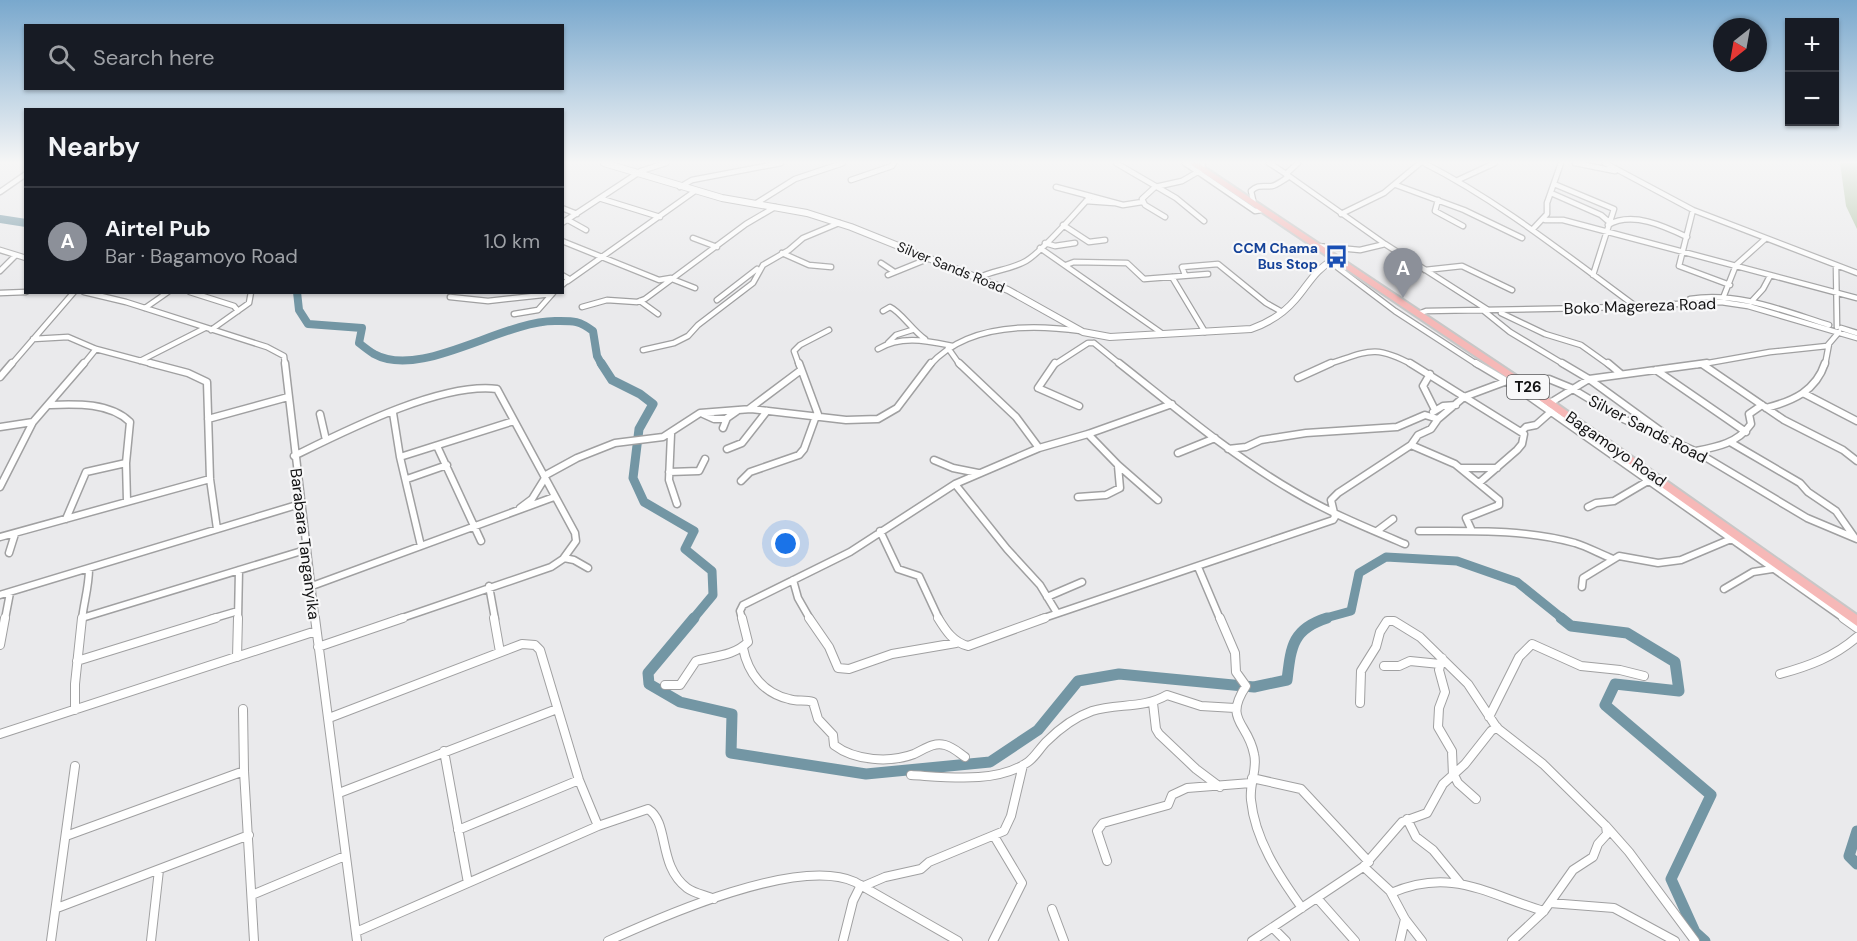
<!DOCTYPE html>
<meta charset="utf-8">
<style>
:root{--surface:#171b24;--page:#20242c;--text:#f1f3f6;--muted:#9ea1a6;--line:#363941;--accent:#8c9099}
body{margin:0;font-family:"DM Sans",sans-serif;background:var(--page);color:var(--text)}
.controls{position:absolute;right:18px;top:18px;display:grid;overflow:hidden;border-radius:0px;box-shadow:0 2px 4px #0004}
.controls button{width:54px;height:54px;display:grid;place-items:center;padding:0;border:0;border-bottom:2px solid var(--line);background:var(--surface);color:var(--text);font:30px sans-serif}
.compass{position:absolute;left:1713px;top:18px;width:54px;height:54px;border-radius:50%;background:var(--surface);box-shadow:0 2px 4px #0004;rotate:211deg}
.you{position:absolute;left:786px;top:544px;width:21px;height:21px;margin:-15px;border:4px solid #fff;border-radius:50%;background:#1a73e8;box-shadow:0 0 0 9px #1a73e833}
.badge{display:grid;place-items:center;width:39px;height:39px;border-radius:50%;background:var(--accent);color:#fff;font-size:20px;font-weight:700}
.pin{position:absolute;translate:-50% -50px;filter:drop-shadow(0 2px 3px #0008)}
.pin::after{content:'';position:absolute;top:32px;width:21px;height:18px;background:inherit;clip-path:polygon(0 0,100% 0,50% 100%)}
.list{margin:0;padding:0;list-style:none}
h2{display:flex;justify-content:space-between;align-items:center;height:78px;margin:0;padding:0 24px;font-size:26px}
h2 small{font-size:20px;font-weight:400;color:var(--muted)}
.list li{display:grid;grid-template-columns:39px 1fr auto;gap:18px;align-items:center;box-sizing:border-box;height:108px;padding:0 24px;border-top:2px solid var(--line)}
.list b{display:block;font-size:22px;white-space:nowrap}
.list p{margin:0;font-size:20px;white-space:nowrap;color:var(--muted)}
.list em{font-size:20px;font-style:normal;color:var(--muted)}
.icon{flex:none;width:33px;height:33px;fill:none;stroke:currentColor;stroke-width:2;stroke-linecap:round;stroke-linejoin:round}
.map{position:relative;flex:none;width:1857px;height:941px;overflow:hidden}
.search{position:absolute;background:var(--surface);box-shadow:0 2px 4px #0004;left:24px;top:24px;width:540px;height:66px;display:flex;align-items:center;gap:15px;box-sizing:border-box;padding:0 21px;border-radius:0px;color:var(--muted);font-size:22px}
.panel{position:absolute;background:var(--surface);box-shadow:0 2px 4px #0004;left:24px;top:108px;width:540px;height:186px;border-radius:0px}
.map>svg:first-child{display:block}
</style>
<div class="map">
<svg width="1857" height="941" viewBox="0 0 1857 941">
<rect width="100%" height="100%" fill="#eaeaec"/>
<!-- green -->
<path fill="#b3c5a8" d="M1840 163H1857V229L1846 206Z"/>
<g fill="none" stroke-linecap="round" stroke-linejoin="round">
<!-- river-far2 -->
<path stroke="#7396a4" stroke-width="8" d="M0 219 26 223
M297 292 299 310 308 324 362 328 359 343C364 347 369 351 374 354 421 380 501 321 555 321 573 321 578 320 593 331L597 356 602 365"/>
<!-- river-far1 -->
<path stroke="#7396a4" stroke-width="9" d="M601 363 612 380 640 394 653 404 639 429 633 478 644 502 694 531 685 549 712 571 713 595 693 619
M1322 619 1351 611 1359 573 1386 557 1457 561 1517 582 1563 619"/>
<!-- river -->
<path stroke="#7396a4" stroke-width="11" d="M694 618 648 673 649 684 680 702 732 714 731 753 866 774 990 762 1038 730 1078 681 1119 674 1254 687 1287 680C1291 647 1292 629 1327 618
M1561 618 1571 626 1627 633 1675 662 1679 691 1615 684 1605 705 1711 795 1671 879 1695 932 1705 941
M1857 831 1849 856 1857 864"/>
<defs>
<path id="minor-far2" d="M1116 163 1176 198 1204 221
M1185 163 1255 211 1262 210
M1298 163 1286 174 1385 244 1488 310
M1424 163C1499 201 1566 255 1634 305
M1575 163 1615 171
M1605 163 1693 210 1857 273
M851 180 892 166 894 163
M1458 180 1495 163
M1554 184 1614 209 1593 275
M1396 185 1464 210 1522 238
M680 187 692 180 781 163
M0 192 26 174
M1551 193 1601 215 1608 221
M1086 195 1123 205 1142 202
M602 199 660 217
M1438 200 1435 211 1463 226
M1086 201 1114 203
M755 204 795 179 843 163
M1254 204 1251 191C1259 184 1262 187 1272 186 1277 185 1283 180 1287 178L1286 174 1269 163
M562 208 577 214
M1693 210 1679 266 1730 285
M1341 214 1384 193 1420 163
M1165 217 1145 205 1142 199 1155 187 1182 181 1201 170 1203 163
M568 220 586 230
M1545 220H1563L1857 298
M562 223 641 171 666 163
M1063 225 1089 242 1105 240
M1608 225C1632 211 1664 226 1687 237
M1532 230 1547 214V203L1561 163
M693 238 717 247
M562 241 659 280 671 278
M1045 243 1055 246 1075 243
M1317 246 1360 250 1385 244
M1040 248 1163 334
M0 250 26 258
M782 253 809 265 831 267
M1329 261 1395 311 1478 365
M881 263 893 271
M1066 265 1074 262 1127 263 1144 279 1208 274
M1836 265 1837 327
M1425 270 1462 266 1512 290
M0 271 15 256
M562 275 569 279 562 285
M888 275 930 258
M1185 275 1182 267 1218 264 1266 303 1282 312
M1172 277 1205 332
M978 278C993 270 1010 270 1026 261 1043 251 1074 214 1089 198L1086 195 1056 187
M672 279 695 288
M568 281 695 191
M84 292 126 302 267 347 284 356 285 365
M190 292 234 306 238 311
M0 293 26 292
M450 297 488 301 552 294
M1723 298 1736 265 1765 239
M1690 299C1737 291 1784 311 1829 325
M717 300 757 269
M640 301 658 314
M1751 302 1763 289 1770 276
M582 307 607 300 637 302 645 299 746 224 775 207
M145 308 168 292
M883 311 890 307C900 311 913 331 925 339
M1484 311 1510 332 1565 365
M1501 313 1545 334 1581 345 1609 365
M514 314 538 310 553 293
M1418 314 1426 311 1590 308 1721 302 1748 306 1857 338
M1841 328 1857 333
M211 330 249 303 251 292
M33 339 68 337 96 349 156 365
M888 343 896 335 912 330
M1094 343 1121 365
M948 348 960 365
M878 349C902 335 927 341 953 346
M643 350 674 343 688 336 698 325 753 283 763 265 789 250 803 238 839 223
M140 361 205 328
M11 365 74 292
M83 365 96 349
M799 365 794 351 800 345 829 330
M930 365C967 323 1031 324 1081 331
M1054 365 1088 343H1094
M1326 365C1367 352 1373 343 1413 365
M1697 365 1770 352 1827 346 1839 332
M1825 365 1829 344"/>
<path id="minor-far1" d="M150 363 188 373 207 382 210 479 217 529
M285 363 315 619
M799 363 819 417
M959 363 1016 417 1039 448
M1055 363 1038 388 1079 406
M1119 363C1176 408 1231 455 1293 491 1328 512 1367 528 1405 544
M1410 363 1524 434 1522 444 1517 450 1479 483
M1476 363 1513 385 1845 619
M1562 363 1589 379 1662 432
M1608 363 1621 374
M1702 364 1784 420 1843 450 1857 461
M1656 370 1746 432
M1430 374 1423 386 1435 410
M0 377 12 363
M1298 378 1331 363
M1805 394 1857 421
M1550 403 1589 379 1707 363
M48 405C75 404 109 402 130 422L126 463 127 501
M1766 408C1793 401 1816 391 1825 363
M749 409 801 370
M1433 412 1443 406 1456 405
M393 413 400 457 421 546
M320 414 326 440
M703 414 714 419H726
M208 419 288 397
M0 427 33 422
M723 428 727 418 737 411
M1522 431 1526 427 1536 425 1553 410
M671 434 669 480 677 504
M1088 434 1118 465 1158 500
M1730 442 1800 483 1808 492 1836 511 1855 538
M1411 445 1455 464 1499 500V505L1466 518 1472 531
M437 446 481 541
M727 449 742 443 767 411
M1228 449 1246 447 1261 440 1306 433 1397 427 1425 415 1438 419
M1696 451C1717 447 1738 443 1751 424L1749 414 1762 405
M1178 453 1215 438
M294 456C345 431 441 382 497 389L575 533 576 541 563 559 551 567 399 619
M400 457 514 421
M934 460 953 468 978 473
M1461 468H1497
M669 472 699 471 705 459
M544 476 577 458 615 443 663 437 700 413 751 409 846 420 878 419 897 408 931 363
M407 479 447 465
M741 481 750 472 799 455 804 449 816 416
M955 484 1007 549 1040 585 1057 613
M0 487 33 422 84 363
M1078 497 1106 495 1120 488 1118 466
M1588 507 1596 503 1614 501 1648 481
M520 508 532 499 545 478
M66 519 86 472 126 463
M880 531 898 569 919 576 939 619
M1377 531 1393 519
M1419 531C1470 531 1525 529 1575 543 1588 547 1600 554 1613 559
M0 537 210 479
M9 553 15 534
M564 558 574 560 588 568
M1198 567 1220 619
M793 580 798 598 810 619
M312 586 554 497
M489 586 495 619
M1582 587 1583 578 1619 556 1658 563 1681 560 1731 539
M1724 589 1753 572 1772 569
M0 595 300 504
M1047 597 1082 582
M82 618 305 550
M5 619 10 593
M82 619C84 602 89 586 89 569
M211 619 238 611
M238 619 239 570
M742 619 740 611 743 605 850 552 955 484 1039 448 1088 434 1172 404
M1041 619 1333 520 1335 517 1331 500 1338 493 1411 445 1418 435 1431 429 1438 419 1464 397 1507 381 1549 379 1571 388 1621 418 1695 451 1807 518 1857 539"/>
<path id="minor" d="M315 618 357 941
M494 618 500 652
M809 618 829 647 838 668 849 669 892 654 956 643
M938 618C946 631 953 642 968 646L1045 618
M1220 618 1235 653 1236 672 1246 686C1223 721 1248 722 1254 754 1258 769 1249 784 1251 800 1255 840 1279 876 1302 908
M1843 618 1857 628
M0 645 5 618
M318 647 403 618
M743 648C748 673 763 693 789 699 797 702 805 699 813 702L818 719 833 735 834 745C855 761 890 763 914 754 925 749 933 742 945 745 953 747 959 753 965 757
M237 657 238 618
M1442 658 1439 670 1445 692 1439 708 1438 727 1452 751 1453 776
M77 661 216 618
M1384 666H1399L1410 661 1440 664
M1780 674C1809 666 1834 657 1857 637
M665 685H680L696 661C714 656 734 656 748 642L742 618
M1153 703 1156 729 1159 734 1196 769 1220 787
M1360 703 1361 671 1376 647 1380 632 1387 621H1394L1420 637 1468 684 1497 728 1543 764 1606 826 1629 852 1695 941
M243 709 244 771 254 941
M75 710V684L82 618
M1489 717 1519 657 1532 644 1581 666 1620 670 1644 676
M329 718 522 644 535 645 540 650 579 780 598 826
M0 734 316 631
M444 751 468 883
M911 775C946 777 997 784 1028 762 1035 757 1040 748 1046 742 1058 730 1075 717 1092 711 1117 703 1143 709 1167 695L1201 706 1235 708
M1454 775 1458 783 1476 799
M1252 778 1301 789 1369 862
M339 793 557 709
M1407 819 1416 837 1433 850 1460 883
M458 830 579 780
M66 836 244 771
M1107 861 1097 831 1103 823 1168 805 1172 795 1187 788 1251 783
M1364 867 1390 891 1405 919 1422 941
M864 886 885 877 921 869 929 862 1004 831 1011 816 1023 765
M1391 893C1452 867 1486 894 1544 911
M252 895 345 856
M1317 898 1355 941
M1550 903 1614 908 1675 941
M57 908 249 835
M1052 909 1064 941
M1273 928 1286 941
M356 932 598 826 648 809C670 823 657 865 687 888 695 894 706 895 714 899
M51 941 75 766
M151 941 159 870
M608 941C663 916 798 856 855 882L958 941
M843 941 853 901 861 885
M993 941 1022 883 994 836
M1252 941 1363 867 1402 822 1427 813 1443 784 1465 764 1491 731 1497 727
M1400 941 1405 919
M1512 941 1544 911 1573 870 1593 857 1598 844 1607 834 1606 826"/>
<path id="tertiary" d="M604 163 722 198 807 213 851 227 1008 290 1083 332 1110 337 1251 329C1268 323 1283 314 1295 300 1309 284 1315 269 1335 259"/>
<path id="trunk" d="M1189 163H1198L1520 378 1857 615V626L1514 382Z"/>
</defs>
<!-- minor-far2 casing -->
<use href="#minor-far2" stroke="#a0a0a1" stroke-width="7"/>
<!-- minor-far1 casing -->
<use href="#minor-far1" stroke="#a0a0a1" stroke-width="9"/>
<!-- minor casing -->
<use href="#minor" stroke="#a0a0a1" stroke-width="10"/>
<!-- tertiary casing -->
<use href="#tertiary" stroke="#a0a0a1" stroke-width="8"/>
<!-- trunk casing -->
<use href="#trunk" stroke="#c7c7c7" stroke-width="4"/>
<!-- minor-far2 -->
<use href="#minor-far2" stroke="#fff" stroke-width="4.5"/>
<!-- minor-far1 -->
<use href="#minor-far1" stroke="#fff" stroke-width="6"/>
<!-- minor -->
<use href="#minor" stroke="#fff" stroke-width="8"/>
<!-- tertiary -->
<use href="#tertiary" stroke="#fff" stroke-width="6"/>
<!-- trunk -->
<use href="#trunk" fill="#f6b8b7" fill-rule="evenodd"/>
</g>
<!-- sky -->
<linearGradient id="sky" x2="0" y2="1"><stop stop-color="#79a8cd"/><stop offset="0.55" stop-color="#f6f6f6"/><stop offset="1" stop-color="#f6f6f6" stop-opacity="0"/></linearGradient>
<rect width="1857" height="295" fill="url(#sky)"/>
<!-- icons -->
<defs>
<symbol id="bus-bare" viewBox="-9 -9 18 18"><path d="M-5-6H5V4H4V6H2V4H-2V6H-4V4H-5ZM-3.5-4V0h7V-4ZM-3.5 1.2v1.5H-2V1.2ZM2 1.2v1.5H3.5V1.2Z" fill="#1a4fb4" stroke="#f8f8f9" stroke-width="2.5" paint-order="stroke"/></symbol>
</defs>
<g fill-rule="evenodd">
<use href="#bus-bare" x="1320" y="240" width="33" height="33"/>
</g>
<g text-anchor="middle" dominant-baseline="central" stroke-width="4.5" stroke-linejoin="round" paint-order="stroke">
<!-- far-transit labels -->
<g font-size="14" font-weight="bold" fill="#164399" stroke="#f8f8f9" text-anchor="end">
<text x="1318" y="248">CCM Chama<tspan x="1318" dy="16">Bus Stop</tspan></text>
</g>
<!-- far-street labels -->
<g font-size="14" fill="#141415" stroke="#f8f8f9">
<text transform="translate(951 267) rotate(22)">Silver Sands Road</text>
</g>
<!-- shield labels -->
<rect fill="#f8f8f9" stroke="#585859" stroke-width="1.5" x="1507" y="375" width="42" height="24" rx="4.5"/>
<g font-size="15" font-weight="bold" fill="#141415">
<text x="1528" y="387">T26</text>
</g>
<!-- street labels -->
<g font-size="16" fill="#141415" stroke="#f8f8f9">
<text transform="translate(1640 306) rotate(-2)">Boko Magereza Road</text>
<text transform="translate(1648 429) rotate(27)">Silver Sands Road</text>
<text transform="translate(1616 449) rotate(35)">Bagamoyo Road</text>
<text transform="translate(305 544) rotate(83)">Barabara Tanganyika</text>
</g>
</g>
</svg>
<div class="controls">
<button>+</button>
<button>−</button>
</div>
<svg class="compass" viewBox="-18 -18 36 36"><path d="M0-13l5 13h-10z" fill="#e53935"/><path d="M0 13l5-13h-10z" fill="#9ea1a6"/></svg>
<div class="you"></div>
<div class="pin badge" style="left:1403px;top:298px">A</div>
<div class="search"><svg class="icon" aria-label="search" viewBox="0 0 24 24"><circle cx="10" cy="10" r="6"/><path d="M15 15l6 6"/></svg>Search here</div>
<section class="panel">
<h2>Nearby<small></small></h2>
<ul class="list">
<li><span class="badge">A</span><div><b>Airtel Pub</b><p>Bar · Bagamoyo Road</p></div><em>1.0 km</em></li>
</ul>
</section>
</div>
